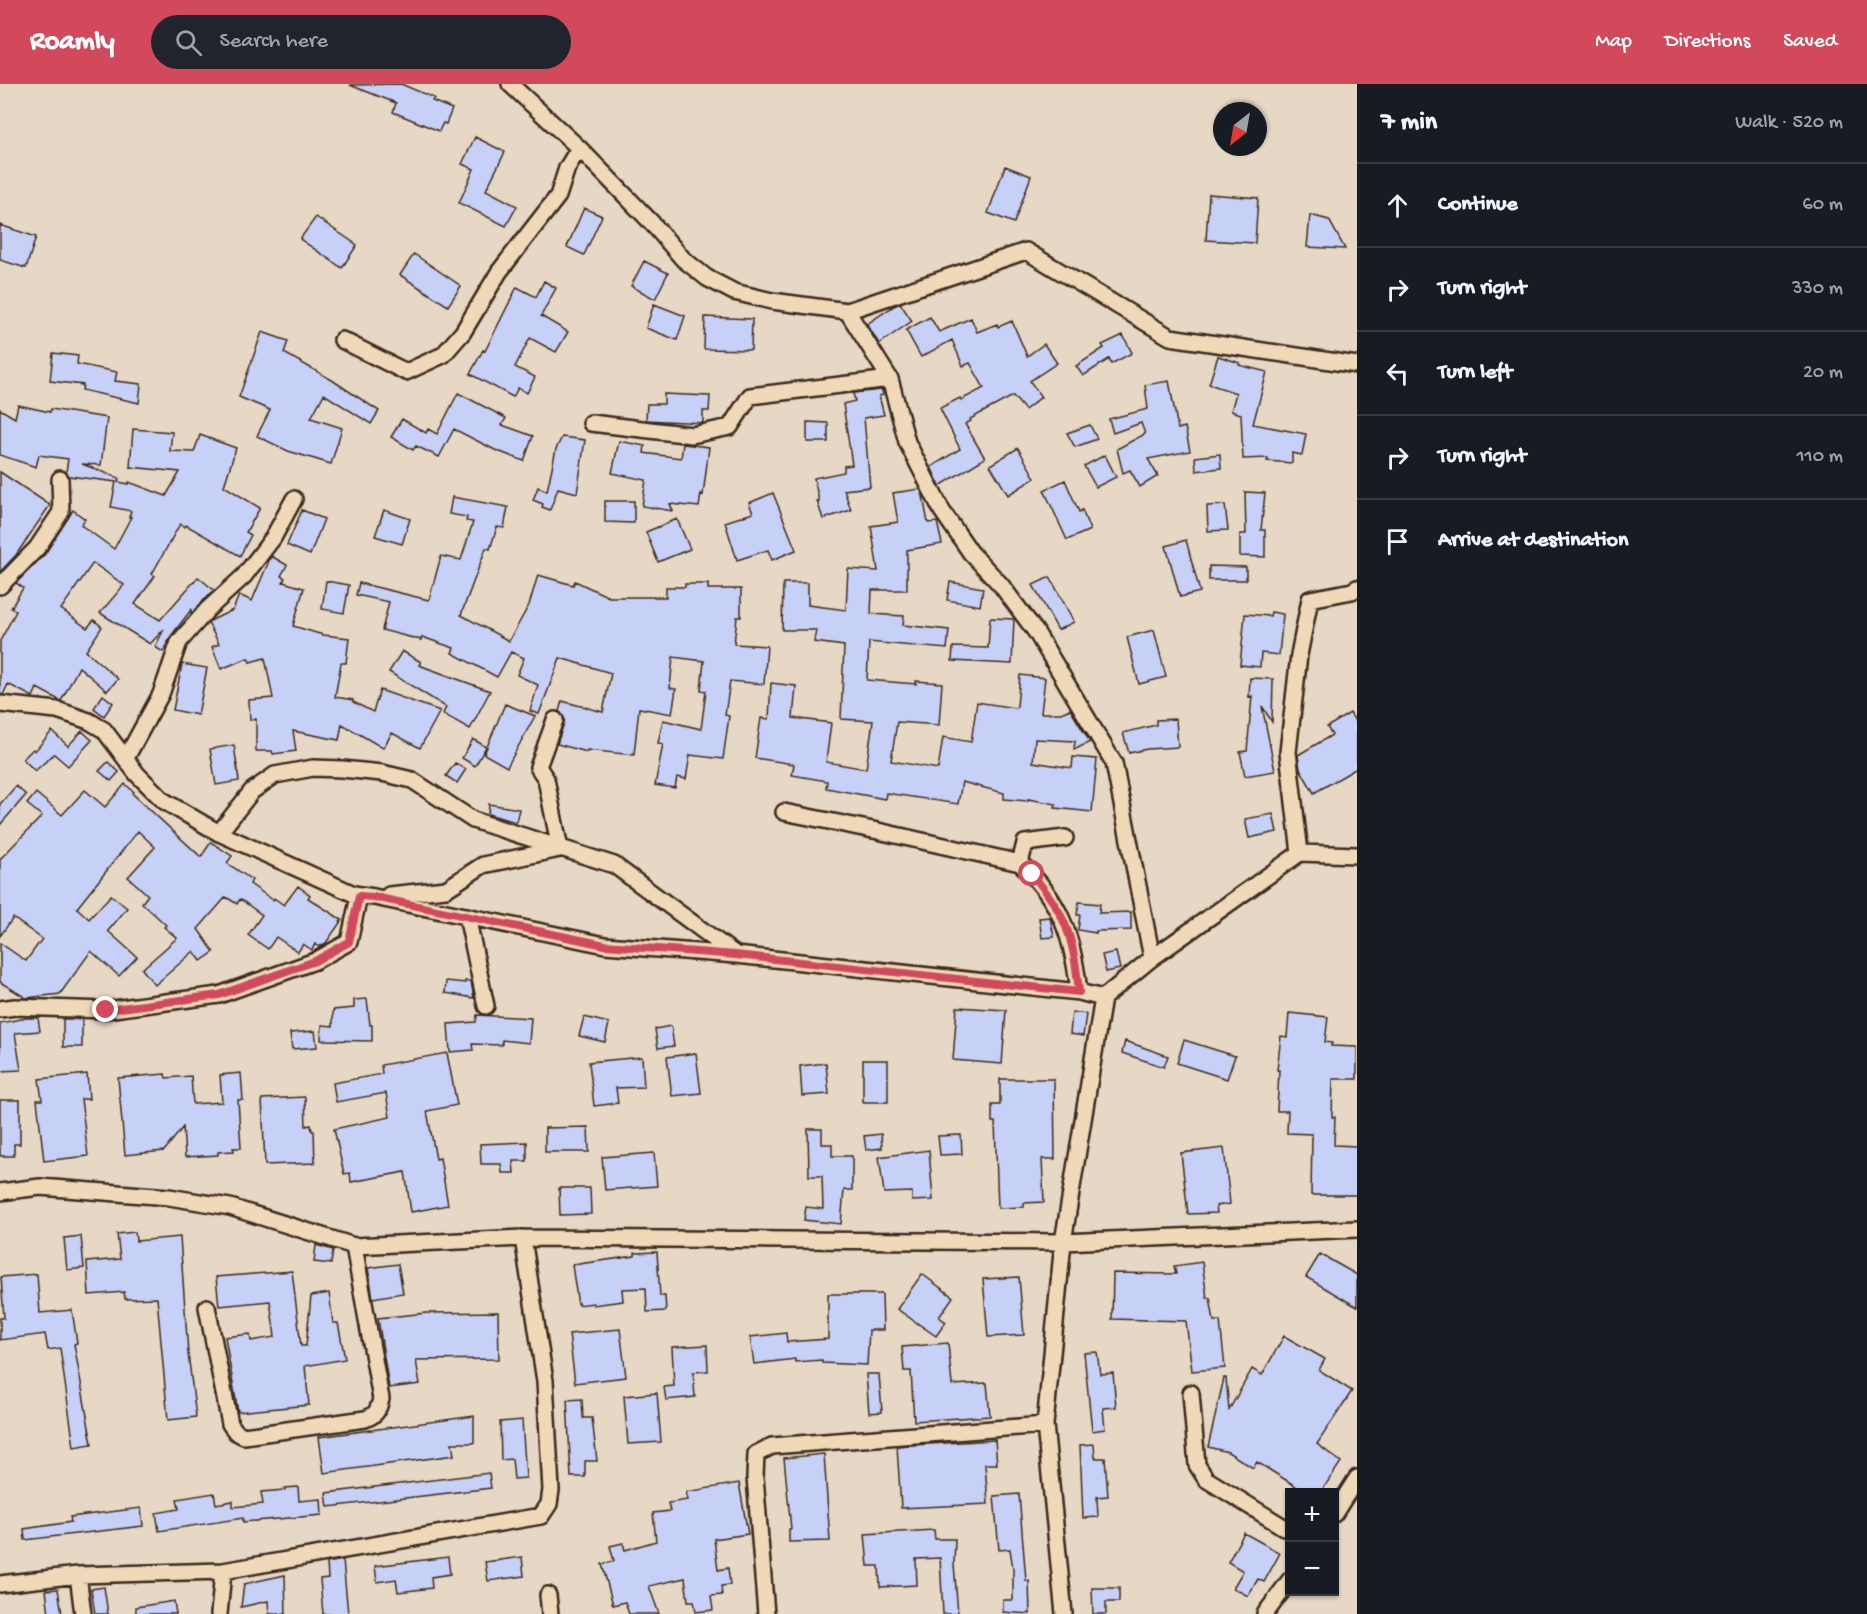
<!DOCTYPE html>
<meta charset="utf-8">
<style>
:root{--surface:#171b24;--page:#20242c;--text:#f1f3f6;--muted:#9ea1a6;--line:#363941;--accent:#d1495b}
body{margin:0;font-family:"Gochi Hand",sans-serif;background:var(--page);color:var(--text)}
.controls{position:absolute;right:18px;bottom:18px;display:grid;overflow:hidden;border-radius:0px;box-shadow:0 2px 4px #0004}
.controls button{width:54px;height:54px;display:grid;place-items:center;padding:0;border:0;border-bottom:2px solid var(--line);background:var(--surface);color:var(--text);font:30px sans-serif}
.compass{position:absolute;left:1213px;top:18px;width:54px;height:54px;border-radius:50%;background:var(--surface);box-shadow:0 2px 4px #0004;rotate:211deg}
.stop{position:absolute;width:18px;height:18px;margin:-14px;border:4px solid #d1495b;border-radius:50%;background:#fff}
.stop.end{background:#d1495b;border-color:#fff;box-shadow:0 2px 6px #0008}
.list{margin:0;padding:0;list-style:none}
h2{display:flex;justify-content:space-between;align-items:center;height:78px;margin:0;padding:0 24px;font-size:26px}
h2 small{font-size:20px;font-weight:400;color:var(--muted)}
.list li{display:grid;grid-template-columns:39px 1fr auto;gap:18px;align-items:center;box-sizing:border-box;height:84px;padding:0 24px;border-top:2px solid var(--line)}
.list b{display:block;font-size:22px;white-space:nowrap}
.list em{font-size:20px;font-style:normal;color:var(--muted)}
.icon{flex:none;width:33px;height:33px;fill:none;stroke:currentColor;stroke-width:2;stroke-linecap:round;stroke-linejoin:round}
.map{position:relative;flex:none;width:1357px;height:1530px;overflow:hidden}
header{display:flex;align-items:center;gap:36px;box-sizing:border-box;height:84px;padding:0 30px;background:var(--accent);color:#fff}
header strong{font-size:28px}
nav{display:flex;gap:33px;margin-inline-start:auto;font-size:21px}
.search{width:420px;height:54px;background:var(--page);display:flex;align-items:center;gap:15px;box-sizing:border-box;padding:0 21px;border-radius:33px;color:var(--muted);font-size:22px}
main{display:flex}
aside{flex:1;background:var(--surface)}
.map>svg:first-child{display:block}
</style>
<header>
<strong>Roamly</strong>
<div class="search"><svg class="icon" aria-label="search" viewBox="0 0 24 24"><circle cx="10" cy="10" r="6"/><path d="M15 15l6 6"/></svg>Search here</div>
<nav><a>Map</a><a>Directions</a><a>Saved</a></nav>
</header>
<main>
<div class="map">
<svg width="1357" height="1530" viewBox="0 0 1357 1530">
<rect width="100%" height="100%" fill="#e7d7c5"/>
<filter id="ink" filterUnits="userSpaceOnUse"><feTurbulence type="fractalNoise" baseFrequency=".0167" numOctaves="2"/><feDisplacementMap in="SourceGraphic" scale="12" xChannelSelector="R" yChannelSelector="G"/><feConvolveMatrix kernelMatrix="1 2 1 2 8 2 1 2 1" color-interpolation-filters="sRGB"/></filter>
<g filter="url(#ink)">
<!-- building -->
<path fill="#c7d0f7" stroke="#3b2a1e" stroke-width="1.5" d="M401 0 434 14 432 17 452 25 446 40 443 39 439 47 393 28 396 19 350 1Z
M475 53 505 68 486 106 517 122 506 142 459 119 474 85 462 80Z
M1005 82 1031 92 1014 139 988 129Z
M1209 110 1258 114 1255 159 1206 156Z
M584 124 602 132 584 171 567 163Z
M1310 131 1329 136 1345 165 1307 163Z
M316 133 357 161 342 184 300 155Z
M0 141 36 153 26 184 0 176Z
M414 170 461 202 448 222 400 191Z
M644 177 668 189 655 215 631 202Z
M544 197 556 204 541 232 568 248 556 268 530 254 515 283 535 293 527 309 518 304 513 313 470 290 483 266 485 267 517 203 536 213Z
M900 219 912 237 879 260 867 240 894 222Z
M654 220 685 232 677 256 646 244Z
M705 233 752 235 751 266 704 265Z
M930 233 939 248 971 234 977 248 997 240 998 243 1012 237 1027 272 1044 260 1057 279 1030 297 1041 313 1025 326 1013 312 970 335 971 337 965 340 985 374 940 402 931 383 960 365 940 324 960 314 961 316 984 304 970 279 963 282 952 256 921 273 906 246Z
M262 248 288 257 284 269 332 296 379 327 371 340 324 310 311 334 342 344 331 380 288 367 257 352 270 326 239 313Z
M1123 251 1132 269 1111 280 1109 275 1083 292 1076 282 1104 264 1102 261Z
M53 269 78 272 77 280 117 288 115 297 141 300 139 319 82 306 83 301 50 297Z
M1218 272 1240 279 1239 281 1267 288 1253 340 1306 350 1302 371 1292 369V379L1267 377 1268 374 1243 375 1241 330 1231 327 1236 309 1209 300Z
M1169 297 1178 345 1185 343 1190 367 1148 375 1158 392 1140 403 1130 386 1123 389 1117 365 1145 350 1141 339 1113 349 1109 335 1148 325 1145 301Z
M882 306 883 311 879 312 884 331 864 334 870 403 844 406 851 426 823 435 817 417H819L814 394 844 388V382L852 381 843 320 855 317 853 309Z
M458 309 506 334 502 341 533 352 524 377 495 366 454 345 439 373 416 362 413 366 391 353 402 335 426 349 428 345 437 350Z
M664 310 710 312 709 327H703V339L646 336 647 320H664Z
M18 321 50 328 51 325 107 334 101 381 82 380 119 394 118 398 129 400V398L166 412 180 388 130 383 133 345 172 348 170 367 194 368 200 351 236 364 224 402 260 424 246 448 251 451 240 472 186 441 185 443 180 440 152 490 155 492 135 520 160 536 198 493 214 506 191 530V526L171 552 163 568 155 563 164 545 150 560 100 529 124 501 93 479 61 525 87 544 94 536 102 543 86 567 118 595 107 607 79 583 61 617 37 604 33 613 8 600 3 611 0 610V557L16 527 11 524 23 504 16 499 45 470 73 426 85 435 81 441 114 465 131 433H129L131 427 111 423 116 398 69 392 66 388 68 375 39 371 36 383 0 371V325L15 334Z
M807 338 828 339V358H807Z
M1090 341 1097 355 1075 363 1067 349Z
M562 353 585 356 577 409 558 404 550 426 542 423 543 420 533 416 538 403 547 407 556 365Z
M619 357 645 362 644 369 681 374 683 360 709 363 703 411 701 410 699 423 670 420 673 427 642 422 646 396 612 389Z
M1018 364 1035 394 1008 411 990 381Z
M1220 370 1221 384 1196 387 1195 373Z
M1105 371 1116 393 1096 403 1084 382Z
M0 388 50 421 16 471 0 488Z
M1065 396 1079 428 1082 426 1090 446 1067 456 1044 406Z
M920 405 923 412 928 439 937 438 942 460 907 466V506H872L871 530 904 532 903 541 949 546 947 565 869 558 867 596 916 600V597L942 599 939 641 897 638 891 677 938 685 943 653 971 658 977 618 1015 624 1017 622 1020 591 1045 594 1041 629H1061L1070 625 1090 658 1074 666 1075 657 1035 655 1033 678 1072 684 1073 673 1097 675 1092 728 1055 724 1056 720 1028 715V717L1004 715V709L962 698 958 720 886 709 885 715 826 704 827 697 792 691 794 680 755 674 761 634 769 635 771 599 796 602 793 634 831 639 826 678 866 685 873 637 841 635 844 562 814 558 816 546H782L783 499H808V521L846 526 848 485 878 487 871 442 898 438 893 409Z
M1245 408 1265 409 1261 446H1265V473L1240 472V450H1246Z
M773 409 796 466 772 476 768 466 737 476 725 438 753 429 749 419Z
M452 413 508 423 504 444 497 443 490 465 486 464 461 531 509 557 529 521 538 491 573 501 575 497 609 513H666V503H685V500H708V505H741V533H737L734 560 767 562 764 600 730 597 725 631 729 632 723 675 690 671 686 695 677 693 675 704 655 701 663 660 658 659 663 636 701 645 706 607 701 606 704 577 673 573 670 604 676 605 672 630 639 624 634 671 587 666V668L557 660 564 639V634L559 627 562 617 603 628 611 589 560 574 539 630 530 627 538 601 517 591 524 574 511 568 497 593 452 569 454 564 422 553 421 556 382 546 389 518 356 511 359 499 429 516 441 472 461 476 473 438 466 437 467 433 449 430Z
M605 417H634V439L605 438Z
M1225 421 1228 446 1208 447 1207 422Z
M302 426 324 435 310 471 287 461Z
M384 426 410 435 402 460 375 452Z
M677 435 690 465 658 478 646 448Z
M1186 456 1200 508 1180 513 1166 462Z
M271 472 287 481 281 492 285 494 283 498 304 504 293 542 323 551 349 554 346 579H341L335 613 353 616V618L373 628 380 606 440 627 420 664 392 649 383 664 342 640 339 656 293 647 296 667 273 670 272 667H256V635L250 636 249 616 273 614 265 574 250 578 248 574 221 585 212 563 219 560 208 539 212 536 233 526 239 511 252 517Z
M1209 482 1246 483V496H1209Z
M1050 493 1074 538 1058 546 1033 501Z
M326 497 349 501 344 529 322 525Z
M950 498 983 504 980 522 947 516Z
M1271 528 1283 530 1279 571 1261 569 1260 583 1240 581 1245 530 1270 532Z
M990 534 1014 535 1012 580 952 577 953 563 988 564Z
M1154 546 1166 593 1139 600 1127 553Z
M402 567 421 578 419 581 490 607 470 645 443 630 446 623 389 588Z
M182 580 207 584 198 631 173 626Z
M1250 594 1273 595 1272 638 1262 622 1275 687 1245 692 1240 668 1247 667 1252 612 1249 613Z
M103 611 113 619 104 632 94 624Z
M505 620 535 632 507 683 484 670Z
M1350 629 1357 640V684L1314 709 1300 685 1298 671 1332 651 1327 643Z
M1176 635 1178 663 1147 665 1129 669 1123 649 1156 641V636Z
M52 647 68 662 82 647 92 656 68 682 54 670 35 687 23 675 33 665 35 667Z
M473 655 486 663 475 682 462 674Z
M234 661 239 697 216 701 210 665Z
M108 678 119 688 111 697 99 687Z
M455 679 466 685 457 699 446 692Z
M125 700 134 708 133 710 201 773 211 758 232 772 227 779 252 796 250 800 273 816 274 814 284 821 298 802 310 811 308 814 342 836 326 859 319 863 315 860 312 866 303 860 298 868 276 853 268 865 248 851 262 831 240 815 237 820 226 813 198 845 214 868 201 877 194 867 155 901 142 885 177 854 164 843 166 841 142 819 148 811 128 793 155 763 138 747 77 824 89 835 111 811 127 824 108 847 137 873 119 892 91 867 60 910 26 914 0 898V859L26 877 42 855 13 834 0 852V775L42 732 27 720 36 709 62 731 85 706 105 723Z
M16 702 26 711 0 741V720Z
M489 720 519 725 516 738 488 730Z
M1273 730 1277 748 1249 754 1245 735Z
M1079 818 1100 820 1099 829 1131 828V846L1096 847V849L1078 846 1080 831H1077Z
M1050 833 1054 853 1042 854 1039 834Z
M1116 868 1120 885 1106 888 1102 871Z
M446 897 465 899V897H471L474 914 445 909Z
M367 915 370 941H372V957L321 956 322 941 333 942V926L354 924V916Z
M957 923 1006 926 1002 980 953 976Z
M1072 928 1086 930 1083 952 1070 950Z
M1289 929 1328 933 1325 958 1332 959 1331 962 1357 963V995H1333L1332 1033H1335L1334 1061 1357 1062V1111H1311L1312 1050 1287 1049 1288 1027H1277L1279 986H1277L1281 952 1287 953Z
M477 931 531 934 529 959 502 956V961L472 960 473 966 450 968 448 940 476 938Z
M584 933 609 939 605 958 579 952Z
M26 934H38L40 947 15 949 21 986 0 987V939Z
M63 935H82V963H63Z
M671 942 674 962 658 964 655 945Z
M315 947 317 963 292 965 290 949Z
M1184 956 1235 972 1227 995 1177 979Z
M1125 957 1168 972 1164 983 1122 969Z
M447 969 457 1021 427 1027 436 1075 440 1074 448 1121 411 1128 405 1088 351 1098 350 1089 344 1090 334 1045 390 1033 386 1009 336 1018 333 999 382 990 381 981Z
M696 969 701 1009 672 1012 667 973Z
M642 973 644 1003 616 1004 618 1019 594 1022 589 978Z
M863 976H888V1018H863Z
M826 979 829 1010 802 1012 800 982Z
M241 989 243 1016H238L241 1064H233L234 1067 218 1068V1071L185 1073 183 1043 164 1067 125 1071 118 994 165 990 166 994 191 992 193 1020 222 1018 220 991Z
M87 990 89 1015H81L88 1072 44 1077 37 1016H42L39 995Z
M1000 995H1054L1055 1075H1042L1044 1118 1024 1119V1123L998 1124 995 1038H992V1021H1000Z
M305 1013 306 1042 311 1041 312 1047H314L315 1079 265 1081 262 1015Z
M0 1016H20V1060H14V1072H0Z
M588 1043 589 1068H545V1044Z
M808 1045H822V1060H832V1072H852V1106H844L841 1140 804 1136 806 1123 823 1125 822 1092H809Z
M881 1050 882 1064 866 1066 864 1052Z
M961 1051 962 1070 940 1071 938 1052Z
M527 1058V1077H513L514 1089H502L501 1080H481L480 1060Z
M1224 1064 1230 1120 1216 1122 1217 1129 1188 1130 1181 1069Z
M929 1066 933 1116 912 1117V1108L884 1109 879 1073Z
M654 1069 657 1102 605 1106 602 1073Z
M559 1104H590L591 1130 560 1131Z
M135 1148 136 1157 180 1153 188 1269 196 1333 168 1336 157 1214 125 1215 124 1208 89 1211 87 1178 120 1175 117 1150Z
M81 1152 84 1184 67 1186 64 1154Z
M316 1161 333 1166 331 1180 314 1178Z
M657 1168 660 1212H665L666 1227 647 1228 646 1204 622 1205 623 1217 593 1221V1219L578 1221 572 1181 635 1172V1169Z
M1320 1170 1357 1191V1223L1306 1193Z
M1202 1178 1207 1214H1210L1214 1237H1220L1225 1284 1192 1287 1186 1237 1112 1235 1113 1189 1176 1190 1174 1182Z
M398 1180 403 1209 373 1214 368 1184Z
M292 1187 301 1262H306L311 1212 329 1209 333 1239H338L345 1275 305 1282 309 1321 238 1328 225 1253 250 1250 251 1257 275 1253 270 1217 219 1222 216 1193Z
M37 1190 40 1229 72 1226 77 1259 74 1260 92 1360 74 1363 60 1264 48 1266 45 1250 0 1256V1234H4L1 1193Z
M922 1190 953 1213 939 1233 946 1238 936 1252 897 1225Z
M1019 1193 1024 1251 988 1253 983 1195Z
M828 1210H882L883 1246H869L867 1281 822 1279V1276L795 1278V1275L754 1280 750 1253 786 1249 787 1258 828 1255Z
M498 1228 499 1275 416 1276 420 1300 389 1304 378 1234 427 1229Z
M620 1245 626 1293 575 1299 569 1250Z
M1284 1252 1325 1275 1319 1286 1352 1307 1317 1360 1341 1378 1321 1408H1305L1257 1378 1253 1384 1228 1368 1208 1363 1224 1294H1226L1229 1326 1252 1285 1262 1291Z
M948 1259 952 1301 987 1299 990 1332 914 1337 911 1287H904L902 1263Z
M707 1261 708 1287 693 1288 695 1313 666 1316 664 1303 674 1302 672 1263Z
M1097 1268 1100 1290 1113 1289 1116 1323 1103 1324 1105 1345 1092 1347 1084 1269Z
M866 1290H879L882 1328 869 1329Z
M657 1309 661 1358 628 1360 624 1312Z
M582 1315 583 1334H592L597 1377H585V1393H571L567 1316Z
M474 1332V1359H452L454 1371 324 1389 319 1353Z
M522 1336 526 1394 514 1395 512 1375 501 1376 500 1338Z
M995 1356 997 1380H985L988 1420 901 1424 897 1362Z
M1094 1360 1095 1374H1105L1108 1412 1097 1413 1098 1433 1083 1434 1080 1361Z
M824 1370 830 1457 789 1458V1445H791L784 1374Z
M489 1389 491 1404 328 1423 326 1409Z
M739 1399 748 1450 714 1455 718 1486 728 1484 730 1501 721 1502 722 1511 711 1512 713 1526 696 1528 694 1517H688L685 1494 649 1502 659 1530H629L625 1518 613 1521 602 1480 614 1477 610 1462 623 1459 625 1466 656 1457 653 1429 670 1427 668 1419 688 1416 686 1408Z
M298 1403 299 1417 321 1415 322 1431 243 1438V1434L159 1447 156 1429 179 1425 177 1415 214 1409 216 1420 233 1417V1423L263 1420 261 1408 285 1406V1404Z
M1019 1410 1026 1497H1029L1030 1530 1003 1528V1516H1013V1485L1010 1465 999 1466 994 1412Z
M141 1424 143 1442 25 1456 24 1445 71 1438 70 1433Z
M934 1446 935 1455H955L954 1480 958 1530H943L940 1474 916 1475 917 1501 880 1503 879 1482H868L865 1450Z
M1244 1449 1280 1469 1264 1498 1258 1495 1248 1512 1233 1504 1243 1487 1228 1478Z
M448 1473 450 1490 431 1493 432 1504 398 1508 396 1495 377 1498 375 1482Z
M522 1473 524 1492 488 1497 485 1478Z
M343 1476 348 1530H323L320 1495 328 1494 327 1479Z
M285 1491 286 1530H269L268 1517 241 1523 244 1500Z
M104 1503 108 1530H95L91 1505Z
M1092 1504H1119V1518H1106V1530H1093Z
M58 1505 62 1530H49L46 1506Z
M174 1517 176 1530H136V1523Z"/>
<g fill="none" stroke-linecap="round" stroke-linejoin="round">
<defs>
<path id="street" d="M510 0 579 64 652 139 683 175 707 194 734 208 772 217 847 227 1026 167 1170 253 1357 281
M847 227 890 295 907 358 942 427 971 469 1001 501 1036 548 1114 679 1152 874
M342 256 406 288 443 271 463 248 499 188 558 112 567 84 579 64
M591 339 692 351 730 343 750 312 890 295
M0 502 37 464 61 428 60 395
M0 620 57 626 89 637 104 646 137 690 164 717 219 749 354 810 374 813 605 861 736 871 1079 908 1103 914
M126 674 161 610 179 558 208 525 244 492 273 454 294 415
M784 728 878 747 1020 779C1061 816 1073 854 1079 908
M219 749 252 707 275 691 313 684 342 685 382 689 412 696 473 736 614 781 736 871
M1300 769 1288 668 1299 571 1310 515 1352 507 1357 504
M1020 779 1025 759 1065 754
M389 811 446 805 483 781 560 765 546 695 538 683 555 636
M467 832 486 922
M0 925 15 923 106 926 219 911 315 877 349 858 359 812
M0 1108 40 1103 169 1113 230 1123 354 1162 523 1154 1063 1158 1357 1145
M207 1223 230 1340 236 1348 244 1352 365 1335C376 1331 378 1327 381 1315L354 1162
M1191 1309 1197 1381 1206 1395 1290 1447
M1334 1430 1357 1394
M78 1491 83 1530
M0 1500 78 1491 223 1487 541 1432 549 1420 551 1406 545 1297 523 1154
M548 1511 550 1530
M219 1530 223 1487
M766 1530 755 1393 756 1370 772 1362 1045 1341
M1064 1530 1045 1341 1063 1158 1103 914 1152 874 1300 769 1357 771
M1265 1530 1290 1496"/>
</defs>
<!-- street casing -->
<use href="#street" stroke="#3b2a1e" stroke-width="20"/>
<!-- street -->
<use href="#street" stroke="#efd9b8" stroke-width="15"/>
</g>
</g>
<g fill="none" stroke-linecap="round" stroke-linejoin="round" filter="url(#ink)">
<!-- route -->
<path stroke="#d1495b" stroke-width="8" d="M106 926 219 911 315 877 349 858 359 812 374 813 605 861 736 871 1079 908C1076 878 1072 847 1055 821 1048 810 1040 800 1032 790"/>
</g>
</svg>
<div class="controls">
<button>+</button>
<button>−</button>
</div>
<svg class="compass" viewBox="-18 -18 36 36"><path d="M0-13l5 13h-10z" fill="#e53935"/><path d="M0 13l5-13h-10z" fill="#9ea1a6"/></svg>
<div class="stop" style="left:1032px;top:790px"></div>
<div class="stop end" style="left:106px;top:926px"></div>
</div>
<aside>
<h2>7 min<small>Walk · 520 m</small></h2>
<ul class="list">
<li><svg class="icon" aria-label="ahead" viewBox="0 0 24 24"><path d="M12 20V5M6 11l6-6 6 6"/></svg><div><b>Continue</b></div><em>60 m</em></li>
<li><svg class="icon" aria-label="right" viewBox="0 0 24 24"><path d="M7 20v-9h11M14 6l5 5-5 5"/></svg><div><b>Turn right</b></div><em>330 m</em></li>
<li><svg class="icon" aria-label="left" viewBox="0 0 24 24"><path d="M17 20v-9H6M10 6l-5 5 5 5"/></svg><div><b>Turn left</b></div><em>20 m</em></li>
<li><svg class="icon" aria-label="right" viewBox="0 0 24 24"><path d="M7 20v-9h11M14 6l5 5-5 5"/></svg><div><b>Turn right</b></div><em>110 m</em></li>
<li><svg class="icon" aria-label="arrive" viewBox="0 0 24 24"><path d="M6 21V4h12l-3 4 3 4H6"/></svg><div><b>Arrive at destination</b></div></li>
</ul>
</aside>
</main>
